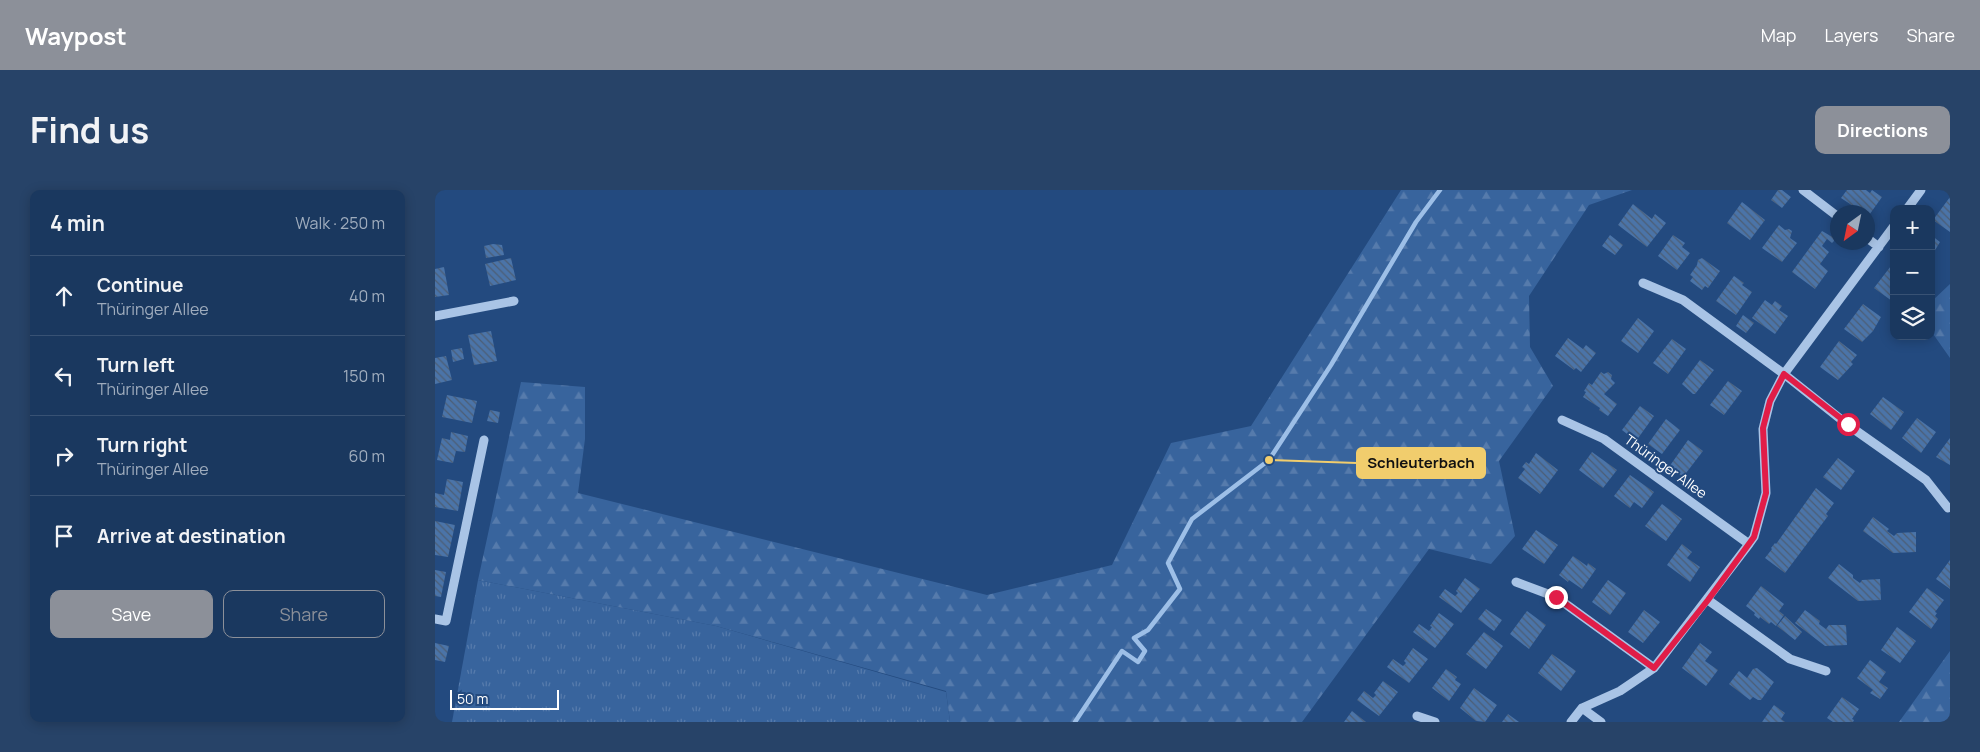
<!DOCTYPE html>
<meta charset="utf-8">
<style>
:root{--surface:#1a385f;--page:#274368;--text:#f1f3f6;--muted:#9facbd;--line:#385274;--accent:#8c9099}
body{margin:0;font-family:Manrope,sans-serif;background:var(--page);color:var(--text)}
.controls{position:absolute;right:15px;top:15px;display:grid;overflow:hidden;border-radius:10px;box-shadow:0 2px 12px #0003}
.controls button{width:45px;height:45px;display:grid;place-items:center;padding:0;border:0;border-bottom:1px solid var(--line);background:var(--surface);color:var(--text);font:25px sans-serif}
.compass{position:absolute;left:1395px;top:15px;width:45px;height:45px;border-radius:50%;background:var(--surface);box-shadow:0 2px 12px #0003;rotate:213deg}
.scale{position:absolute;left:15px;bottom:12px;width:109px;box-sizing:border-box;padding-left:5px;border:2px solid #fff;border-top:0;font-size:14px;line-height:18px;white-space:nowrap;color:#fff;-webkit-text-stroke:4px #234a7f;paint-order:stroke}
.stop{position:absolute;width:15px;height:15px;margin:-11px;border:4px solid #e11d48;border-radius:50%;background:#fff}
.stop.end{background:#e11d48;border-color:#fff;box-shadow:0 1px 5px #0008}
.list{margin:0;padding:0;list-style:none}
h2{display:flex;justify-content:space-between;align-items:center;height:65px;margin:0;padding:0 20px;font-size:21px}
h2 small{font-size:16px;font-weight:400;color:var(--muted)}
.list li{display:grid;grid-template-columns:32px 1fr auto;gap:15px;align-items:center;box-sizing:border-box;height:80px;padding:0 20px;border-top:1px solid var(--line)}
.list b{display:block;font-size:19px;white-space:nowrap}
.list p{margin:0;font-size:16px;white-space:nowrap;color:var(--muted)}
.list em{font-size:16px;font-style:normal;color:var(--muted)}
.actions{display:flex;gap:10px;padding:15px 20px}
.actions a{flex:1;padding:11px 0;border:1px solid var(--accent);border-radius:10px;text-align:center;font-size:18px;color:var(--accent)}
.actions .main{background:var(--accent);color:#fff}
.icon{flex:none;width:28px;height:28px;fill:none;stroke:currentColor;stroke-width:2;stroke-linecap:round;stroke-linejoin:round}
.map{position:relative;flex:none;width:1515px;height:532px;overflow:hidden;border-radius:10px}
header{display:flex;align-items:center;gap:30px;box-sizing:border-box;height:70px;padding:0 25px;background:var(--accent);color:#fff}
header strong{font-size:24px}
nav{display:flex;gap:28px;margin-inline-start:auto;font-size:18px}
.intro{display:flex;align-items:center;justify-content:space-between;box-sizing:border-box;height:120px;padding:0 30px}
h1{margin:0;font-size:35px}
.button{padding:12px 22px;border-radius:10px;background:var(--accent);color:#fff;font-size:18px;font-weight:700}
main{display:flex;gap:30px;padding:0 30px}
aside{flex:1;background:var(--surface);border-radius:10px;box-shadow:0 2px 12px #0003}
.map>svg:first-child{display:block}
</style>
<header>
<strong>Waypost</strong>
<nav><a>Map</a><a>Layers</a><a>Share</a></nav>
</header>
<div class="intro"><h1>Find us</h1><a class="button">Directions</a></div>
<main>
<aside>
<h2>4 min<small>Walk · 250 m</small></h2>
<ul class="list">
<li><svg class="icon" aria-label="ahead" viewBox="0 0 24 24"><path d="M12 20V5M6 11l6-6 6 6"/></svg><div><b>Continue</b><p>Thüringer Allee</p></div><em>40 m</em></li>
<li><svg class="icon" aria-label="left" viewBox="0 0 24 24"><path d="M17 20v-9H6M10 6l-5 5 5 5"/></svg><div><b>Turn left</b><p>Thüringer Allee</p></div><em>150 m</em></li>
<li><svg class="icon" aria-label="right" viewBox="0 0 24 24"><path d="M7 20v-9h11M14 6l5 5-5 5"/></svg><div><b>Turn right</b><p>Thüringer Allee</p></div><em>60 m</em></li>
<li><svg class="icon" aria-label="arrive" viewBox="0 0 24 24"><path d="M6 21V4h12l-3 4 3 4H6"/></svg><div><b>Arrive at destination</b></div></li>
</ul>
<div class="actions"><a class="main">Save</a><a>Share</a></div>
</aside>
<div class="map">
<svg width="1515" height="532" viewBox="0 0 1515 532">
<defs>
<pattern id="grass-tufts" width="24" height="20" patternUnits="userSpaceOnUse" patternTransform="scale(1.25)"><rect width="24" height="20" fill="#38649d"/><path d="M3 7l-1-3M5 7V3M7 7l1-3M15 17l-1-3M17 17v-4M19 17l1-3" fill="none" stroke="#567bac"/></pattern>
<pattern id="forest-firs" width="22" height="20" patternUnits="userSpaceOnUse" patternTransform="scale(1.25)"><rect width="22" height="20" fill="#38649d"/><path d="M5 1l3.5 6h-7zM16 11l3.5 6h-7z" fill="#567bac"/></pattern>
<pattern id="building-back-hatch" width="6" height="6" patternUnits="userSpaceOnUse" patternTransform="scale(1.25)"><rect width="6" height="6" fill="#4b74a8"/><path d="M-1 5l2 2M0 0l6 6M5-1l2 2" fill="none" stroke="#4c5e75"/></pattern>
</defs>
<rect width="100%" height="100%" fill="#234a7f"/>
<!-- grass -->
<path fill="url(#grass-tufts)" d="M43 390 281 436 511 502 515 532H17Z"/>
<!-- forest -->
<path fill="url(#forest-firs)" d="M966 0H1197L1154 15 1094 106 1095 157 1118 196 1064 271 1080 346 1056 374 994 359 867 532H515L511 501 281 436 43 390 86 192 150 197V249L143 303 552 405 677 375 736 253 816 236Z
M1515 94V168L1496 141V112Z
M1515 461V532H1464Z"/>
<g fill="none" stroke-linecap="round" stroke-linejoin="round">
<!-- stream -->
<path stroke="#9dbfe7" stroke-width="4.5" d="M640 532 687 461 703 472 710 461 699 448 713 440 745 399 733 373 757 329 834 270 896 175 981 32 1005 0"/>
</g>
<!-- building -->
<path fill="url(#building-back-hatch)" d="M1343 0H1347L1356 7 1347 18 1336 10Z
M1412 0H1431L1435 3 1437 0 1447 7 1432 28V22H1427L1406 8Z
M1515 7V42L1498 30Z
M1307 12 1330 30 1315 50 1292 33Z
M1198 14 1217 29 1220 24 1231 33 1212 57 1183 35Z
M1344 35 1350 40 1354 39 1357 41 1355 48 1362 53 1347 72 1327 58Z
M1387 41 1401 49 1397 53 1392 49 1387 56 1394 62 1385 74 1393 81 1380 99 1357 82Z
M1175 45 1188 55 1180 65 1167 56Z
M1238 45 1250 53 1247 57 1255 63 1242 80 1223 66Z
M1496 45 1505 52 1496 67Z
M58 54 67 55 69 65 51 68 49 56Z
M76 68 81 90 55 96 50 74Z
M1267 68 1285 81 1273 98 1270 96 1267 100 1255 91 1258 87 1255 85 1262 75 1263 70Z
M1459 72V109L1457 111 1439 98Z
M9 77 14 105 0 107V79Z
M1299 86 1309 93 1307 95 1317 102 1301 125 1281 111Z
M1330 110 1337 115 1340 111 1347 116 1344 120 1353 126 1340 144 1317 128Z
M1428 114 1446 127 1438 141 1427 152 1409 139Z
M1308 125 1319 133 1311 143 1301 136Z
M1203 128 1219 141 1203 163 1186 151Z
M56 141 62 171 39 175 33 145Z
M1133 148 1148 159 1151 155 1161 163 1146 182 1141 178 1139 180 1120 166Z
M1237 149 1251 159 1233 184 1218 173Z
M1404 151 1422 165 1416 172 1418 174 1403 190 1385 177Z
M27 158 29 169 18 172 16 160Z
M11 166 17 190 0 194V168Z
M1265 170 1279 180 1260 204H1258L1247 194Z
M1166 182 1169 184 1173 182 1177 185 1176 189 1180 193 1169 204 1182 214 1173 226 1164 220 1165 218 1148 207 1151 202 1149 201 1154 193 1157 195Z
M1293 191 1307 201 1289 225 1275 215Z
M12 205 42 211 37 233 7 227Z
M1448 207 1469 222 1456 240 1435 224Z
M1205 216 1219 226 1201 251 1187 240Z
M55 220 65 222 63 233 52 231Z
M1482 228 1501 242 1486 263 1467 248Z
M1231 229 1245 240 1227 264 1213 254Z
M16 242 33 246 30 262 21 261 18 273 2 270 7 248 15 250Z
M1515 248V275L1501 267Z
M1253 250 1268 261 1248 287 1234 277Z
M1157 262 1182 280 1168 298 1144 280Z
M1101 263 1123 280 1105 304 1083 288 1090 279 1087 277 1091 272 1094 274Z
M1403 268 1420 281 1406 300 1388 287Z
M1195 285 1219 302 1207 318 1199 312 1195 318 1179 306Z
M12 289 28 292 23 321 0 317V303L9 305Z
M1381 298 1399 313 1391 324 1393 326 1350 383 1330 368 1337 359 1336 358 1340 353 1341 354Z
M1227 314 1247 329 1231 351 1210 336Z
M1438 327 1454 339 1452 341 1459 346 1462 343 1481 342V362L1458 363 1428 341Z
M0 331 20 335 13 367 0 365Z
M1101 340 1123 355 1109 374 1087 359Z
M1247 354 1257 362 1252 368 1265 377 1255 392 1232 375Z
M1138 366 1152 376 1153 373 1161 379 1147 399 1134 390 1133 392 1124 385Z
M1515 370V399L1501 389Z
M1404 374 1418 385V388L1425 393 1427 390 1445 389 1446 410 1423 411 1393 388Z
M0 380 11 382 6 407 0 406Z
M1030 388 1045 399 1026 423 1004 407 1010 399 1020 406 1023 403 1021 401Z
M1173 390 1191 403 1175 425 1157 412Z
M1326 396 1349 414 1344 421 1349 425 1341 436 1336 432 1334 434 1325 427 1324 429 1319 425 1320 423 1311 416Z
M1492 398 1509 410 1500 422 1502 423 1500 426 1503 429 1496 439 1474 422Z
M1051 419 1067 430 1059 441 1043 429Z
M1209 420 1225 432 1208 453 1193 442Z
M1370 420 1385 431 1384 434 1391 439 1394 435H1411L1412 455 1390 456 1360 433Z
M1092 421 1111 435 1094 459 1075 444Z
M1004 423 1019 434 1000 458 978 442 984 434 994 441 997 437 995 436Z
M1350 426 1367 442 1360 450 1342 436Z
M1462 437 1481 451 1465 473 1446 460Z
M1049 442 1068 456 1051 479 1031 464Z
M0 453 14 456 10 472 0 470Z
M1265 453 1277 462 1270 471 1283 480 1271 496 1247 478Z
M978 458 993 469 974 493 952 477 958 469 968 476 971 473 969 471Z
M1117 464 1141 481 1126 501 1103 483Z
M1435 470 1451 482 1444 492 1453 498 1445 509 1435 503 1438 500 1422 488Z
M1322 478 1339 492 1326 510H1323L1318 507 1315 510 1294 494 1304 481 1312 488 1318 479Z
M1011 479 1022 487 1020 490 1026 494 1014 511 997 498Z
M948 491 963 502 944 526 922 510 929 501 938 508 941 505 939 503Z
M1039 498 1062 515 1050 532 1041 531 1025 518Z
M1407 507 1424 519 1417 529 1419 530 1418 532H1398L1392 528Z
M1339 515 1350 523 1346 529 1350 532H1327Z
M917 521 931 532H909Z
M1073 524 1084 532H1067Z"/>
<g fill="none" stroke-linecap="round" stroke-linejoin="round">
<!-- minor -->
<path stroke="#a9c4e6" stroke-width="9" d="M1368 0 1402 26
M1472 19 1486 0
M1432 48 1444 57
M1208 93 1248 110 1349 184 1413 235 1491 290 1513 318
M0 126 79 111
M1127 230 1169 249 1314 354
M1081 392 1121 407 1219 478
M1273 410 1355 469 1391 481
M0 429 11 431 49 250
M1147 518 1166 532
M982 526 1000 532
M1136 532 1147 518 1185 501 1219 478 1314 354 1319 347 1331 303 1328 239 1335 211 1349 184 1459 36"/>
</g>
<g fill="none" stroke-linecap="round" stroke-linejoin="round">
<!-- route -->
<path stroke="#e11d48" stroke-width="6" d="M1121 407 1219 478 1273 410 1319 347 1331 303 1328 238 1335 211 1349 184 1413 234"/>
</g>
<g text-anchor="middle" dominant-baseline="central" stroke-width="4" stroke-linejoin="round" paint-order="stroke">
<!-- street labels -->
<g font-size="14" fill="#fff" stroke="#234a7f">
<text transform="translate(1231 276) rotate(36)">Thüringer Allee</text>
</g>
</g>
<!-- callouts -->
<path fill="none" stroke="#f1cd6d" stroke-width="2" d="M834 270L922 273"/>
<circle fill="#f1cd6d" stroke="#234a7f" stroke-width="2" cx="834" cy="270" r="5"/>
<rect fill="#f1cd6d" stroke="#f1cd6d" stroke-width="2" x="922" y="258" width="128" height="30" rx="5"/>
<g font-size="15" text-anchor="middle" font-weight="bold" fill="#111">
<text x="986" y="278">Schleuterbach</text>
</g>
</svg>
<div class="controls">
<button>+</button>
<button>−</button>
<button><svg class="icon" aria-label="layers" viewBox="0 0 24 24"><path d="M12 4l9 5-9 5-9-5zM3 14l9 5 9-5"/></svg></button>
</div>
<svg class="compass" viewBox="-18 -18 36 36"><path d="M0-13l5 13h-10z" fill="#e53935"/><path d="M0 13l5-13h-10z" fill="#9facbd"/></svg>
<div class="scale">50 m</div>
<div class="stop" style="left:1413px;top:234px"></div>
<div class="stop end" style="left:1121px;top:407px"></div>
</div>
</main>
